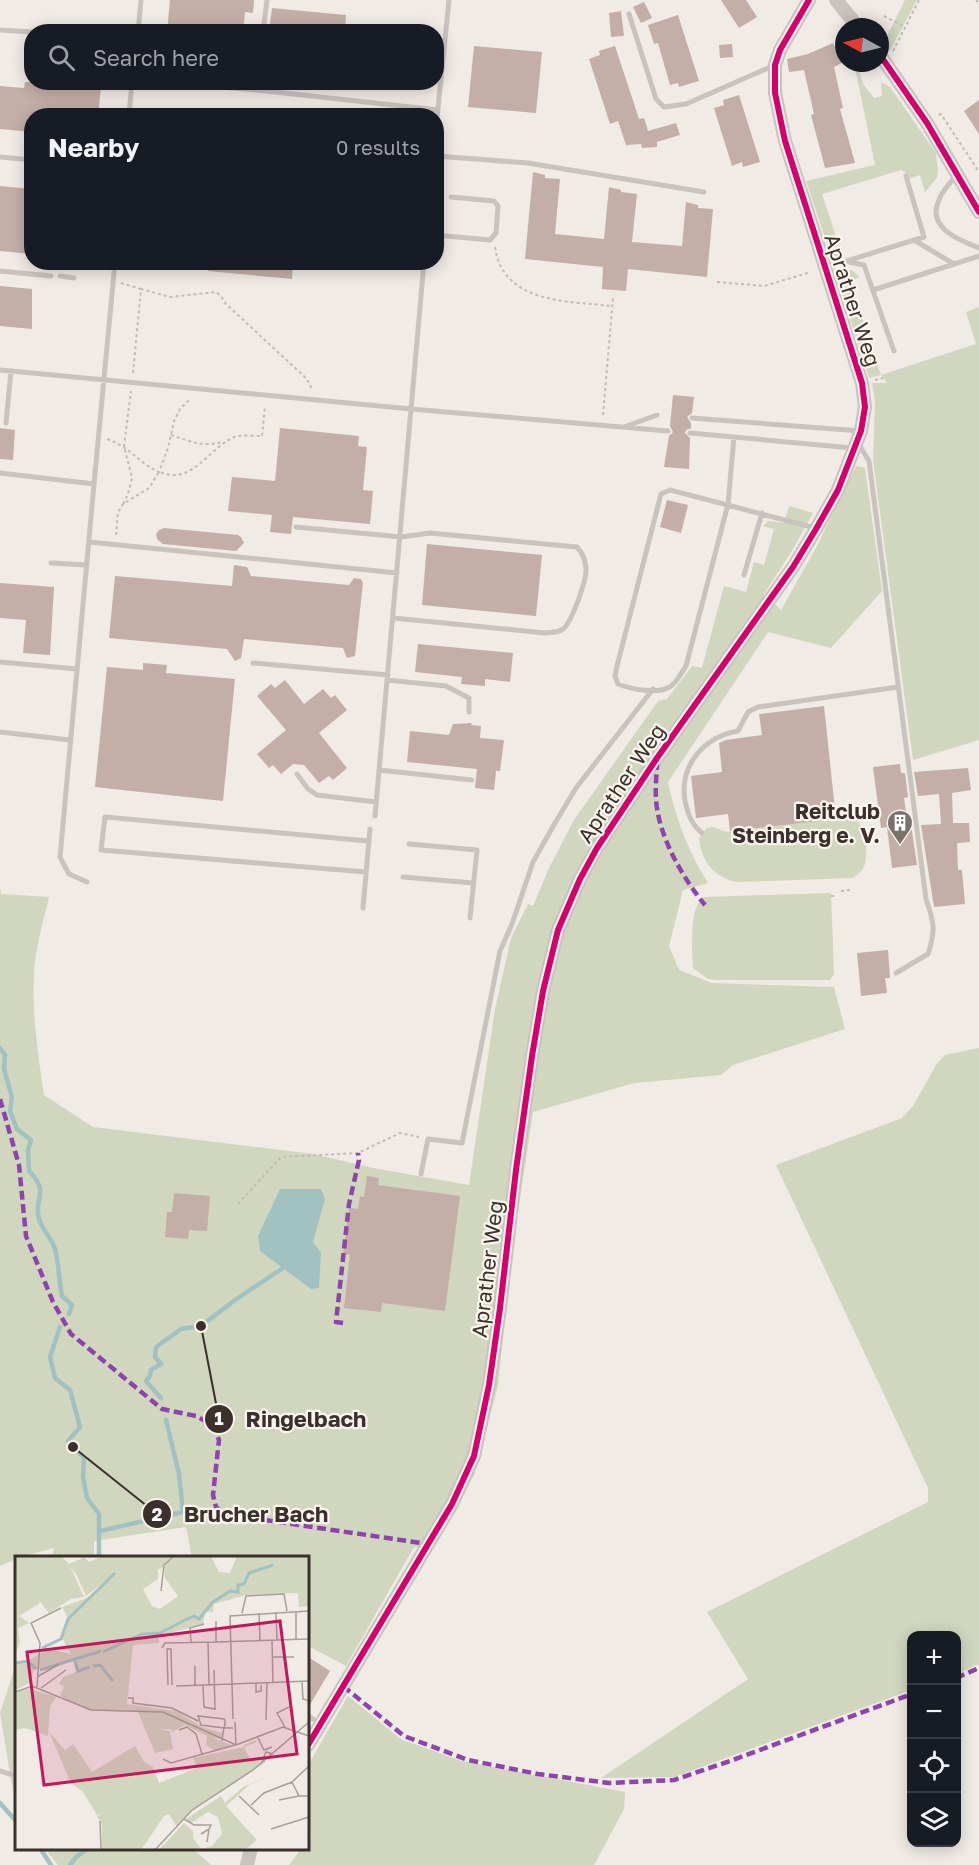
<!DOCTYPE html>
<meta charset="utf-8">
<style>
:root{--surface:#171b24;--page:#242831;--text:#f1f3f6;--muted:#9ea1a6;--line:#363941}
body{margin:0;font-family:"Golos Text",sans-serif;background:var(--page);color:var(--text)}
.controls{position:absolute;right:18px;bottom:18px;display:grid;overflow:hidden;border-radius:12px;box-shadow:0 3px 15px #0003}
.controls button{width:54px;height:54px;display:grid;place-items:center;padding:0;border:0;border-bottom:2px solid var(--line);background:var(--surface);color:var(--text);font:30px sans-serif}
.compass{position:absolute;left:835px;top:18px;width:54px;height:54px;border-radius:50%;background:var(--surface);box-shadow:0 3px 15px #0003;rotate:277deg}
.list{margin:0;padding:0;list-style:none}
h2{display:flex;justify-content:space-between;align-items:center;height:78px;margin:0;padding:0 24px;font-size:26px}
h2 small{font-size:20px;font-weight:400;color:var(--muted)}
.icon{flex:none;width:33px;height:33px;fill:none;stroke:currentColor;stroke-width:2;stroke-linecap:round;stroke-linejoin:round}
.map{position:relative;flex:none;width:979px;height:1865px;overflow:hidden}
.search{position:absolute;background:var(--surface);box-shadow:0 3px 15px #0003;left:24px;top:24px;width:420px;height:66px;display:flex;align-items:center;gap:15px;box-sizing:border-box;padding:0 21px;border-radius:24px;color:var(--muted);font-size:22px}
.panel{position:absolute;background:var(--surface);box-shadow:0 3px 15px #0003;left:24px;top:108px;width:420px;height:162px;border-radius:24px}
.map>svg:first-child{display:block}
</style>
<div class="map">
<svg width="979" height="1865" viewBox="0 0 979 1865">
<rect width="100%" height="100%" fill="#f0ebe5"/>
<!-- green -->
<path fill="#d1d6bf" d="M905 0H917L889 52 883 44Z
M854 63H857L863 84 874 98 882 96 881 82 890 87 936 153 938 170 937 178 925 192 920 175 909 179 905 172 901 170 822 194 843 258 838 259 830 253 806 181 875 165Z
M847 270H852L860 277 850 281 881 375 976 344 966 312 979 307V740L913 760 873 460 875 401 872 383H887L881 375 869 378 839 284 841 274Z
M856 466 865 468 882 591 831 648 768 632 668 782C676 819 688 851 708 883L683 890 669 946 679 970 712 983 834 987 845 1029 733 1065 721 1075 634 1083 533 1112 511 1259 498 1386 474 1475 433 1549 414 1547 346 1666 308 1646V1558L192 1557 186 1527 94 1541V1557H52L54 1548 16 1558V1559L0 1566V888L1 894 49 897C43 923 35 949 34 975 32 1015 38 1055 44 1095L93 1127 314 1154 373 1168 469 1185 495 1009 511 938 528 904 533 906 549 868 574 820 658 701 667 699 692 666 702 668 724 586 746 592 754 562 764 565 774 529 763 526 768 521 784 523 789 506 813 513 792 551 764 594 781 610 817 546Z
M848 817C867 818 868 849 865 864 863 871 858 875 852 878L738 882C715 879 701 861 699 838L707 828 713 827 727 832Z
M831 893 834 974 830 980H716L708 979 693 968C692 952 689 905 704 897Z
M979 1048V1664L957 1674 956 1636H912L911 1690 674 1777 601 1778 748 1679 707 1612 928 1502V1488L776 1165 902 1118 913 1106 936 1065 945 1055Z
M16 1664V1797L13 1791 0 1713Z
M348 1696 402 1740 420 1746 462 1761 625 1792 624 1809 594 1865H289L301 1849 308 1848V1839L311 1833 308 1827V1765Z
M45 1849H193L211 1865H58Z"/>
<!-- water -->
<path fill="#a1c2c1" d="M280 1189H321L325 1199 313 1242 321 1253 319 1288 311 1289 260 1251 258 1236Z"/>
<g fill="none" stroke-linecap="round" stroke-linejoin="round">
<!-- stream -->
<path stroke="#a1c2c1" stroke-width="4.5" d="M0 1048 5 1055 4 1069 12 1097 10 1111 17 1129 31 1140 28 1150 29 1171C51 1194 33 1196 39 1219 42 1230 52 1238 55 1249 59 1264 59 1281 62 1296L72 1305 69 1314
M60 1327 50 1357 55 1378 70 1390 80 1427 68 1441 84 1458 83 1477 87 1498 99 1514V1558
M161 1398 146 1381 150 1376 151 1370 161 1364 155 1357 156 1347 181 1329 201 1326 235 1300 283 1268
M100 1531 183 1512 179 1474 166 1420
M0 1803 16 1821
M40 1848 51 1865
M70 1865 76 1857 89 1848"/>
</g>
<!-- building -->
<path fill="#c3afa7" d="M170 0H254L253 13 245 12 243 32H167Z
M721 0H746L757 17 739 28Z
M644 2 652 18 641 23 633 7Z
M272 8 346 15 345 32H269Z
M621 11 624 36 611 37 609 13Z
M678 15 699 81 679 87 678 83 670 85 658 43 654 44 648 25Z
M833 43 836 50 841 47 844 54V62L834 67 843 108 840 109 855 163 825 168 811 115 814 114 804 70 789 72 787 59 808 54Z
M732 44 733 57 720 58 719 45Z
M474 46 542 52 536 113 468 107Z
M615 46 639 119 644 118 648 131 676 123 680 135 657 142V147L642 148 641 144 626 145 618 121 610 124 589 59 600 55 599 51Z
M25 82H49L101 87 98 116H32V132L0 129V86L24 88Z
M739 95 760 162 743 167 742 162 732 166 714 108 724 105 723 100Z
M979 100V134L964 111Z
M533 172 545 175V178L560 179 555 234 604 239 609 187 621 190V192L637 194 632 242 682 246 686 202 698 205V208L713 209 707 277 628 269 626 291 602 289 603 267 525 259Z
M0 186 32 189V254L0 251Z
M209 262H293L292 279 208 271Z
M0 286 32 289V329L0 326Z
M673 395 694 397 692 413 687 417 691 423V428L686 430 685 433 690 438 689 469 664 467 669 436 673 432 670 426Z
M0 428 15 430 13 460 0 459Z
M280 428 359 436 358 446 367 447 363 490 373 491 370 524 293 517 291 534 270 532 272 515 228 511 232 477 275 481Z
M667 500 688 505 681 533 660 527Z
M164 528 238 535 241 537 244 543 236 551 163 544 157 539 156 534 159 530Z
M427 544 542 555 536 616 422 605Z
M234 565 247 567 251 576 349 585 354 578 361 579 363 583 355 656 347 658 343 648 244 639 241 658 235 661 227 649 109 638 115 576 232 586Z
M0 583 54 587 50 655 23 653 26 620 0 618Z
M418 644 513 653 510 682 485 679V686L461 684 462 677 415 672Z
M143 663 167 665 166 673 235 679 223 801 95 787 107 667 143 670Z
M285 680 304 704 323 689 331 698 335 695 347 710 319 733 347 768 333 780 329 776 319 783 304 765 293 764 281 774 273 765 269 768 257 754 286 730 257 696 271 684 275 688Z
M824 706 836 819 730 831 728 814 696 818 691 776 722 772 719 743 726 740 762 735 759 714Z
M472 723 471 725 481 726 480 738 504 740 500 771H496L494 790 475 788 477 769 407 762 410 731 449 735 453 724Z
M900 764 901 773H905L908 797 904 798 908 825H911L917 865 892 868 887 827 881 828 873 767Z
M968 768 971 790 952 793 953 823H969L970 842 957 843 958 870H962L965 904 934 907 921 825 941 824 939 794 918 796 914 772Z
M888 950 890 978H885L887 993 861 996 857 953Z
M367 1176 379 1178 378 1185 460 1196 445 1311 382 1303 381 1312 344 1308 350 1255 343 1254 349 1208 358 1209 360 1196 364 1197Z
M174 1193 210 1196 207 1231 189 1230 188 1239 165 1237 167 1212H172Z
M308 1657 330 1671 308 1708Z"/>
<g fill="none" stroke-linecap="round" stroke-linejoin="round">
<!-- path -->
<path stroke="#c2bbb6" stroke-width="2" stroke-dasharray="3 3" stroke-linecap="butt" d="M976 0 979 3
M884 16 905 27
M893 51 919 0
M939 115 941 114 979 172
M495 247C503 304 568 301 612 306
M717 282 764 286 811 272
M121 283 141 289
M133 373 141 289 170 297 216 292 221 296 226 304 307 379 312 389
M875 380 883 378
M603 415 613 298
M171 435C193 442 200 447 223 442
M107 439C131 447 138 463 159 472L168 448 174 421 180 409 191 398
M123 504 128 494 132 478 124 446 131 391
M116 535 118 512 123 504 149 488 159 472C163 473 168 475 173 475 198 476 216 441 238 436 245 435 255 436 262 436L265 406
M841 891 850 890
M831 896H836
M238 1204 281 1157 358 1153 400 1133 419 1137"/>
<!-- service -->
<path stroke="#c9c3be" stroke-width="5" d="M629 14 656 99 664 107 686 104 775 65
M0 30 32 32
M138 32 141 0
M263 32 267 0
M164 82 257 90 438 110
M129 116 132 82
M436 128 449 0
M436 156 528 163 704 192
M0 157 32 160
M956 176C950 183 942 191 939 200 926 227 958 240 979 248
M436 235 490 240 496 233 498 206 494 201 451 197
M914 240 954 264
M849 262 864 265 894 351
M827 267 924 237 906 176
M0 271 51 276
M60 276 74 278
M873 290 979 256
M0 370 411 409 424 262
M692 418 861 431
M6 423 11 371
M624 427 657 415
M690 433 852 448
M734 437 728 504 686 666C681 673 677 682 671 686 660 695 630 689 618 684L615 676 617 666 661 494 670 490C718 503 767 515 815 528
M858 443 869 461 926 899C934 922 936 930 928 954L896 973
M0 473 94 484 60 857 69 874 87 882
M94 484 115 262
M296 527 401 537 430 533 577 547C583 554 585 559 586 568 587 579 572 622 563 629 558 633 552 632 545 633L393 618
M89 542 397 573
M51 563 87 565
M744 575 762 513
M0 662 77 669
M253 663 388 675
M387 680 446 686 469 698V712
M0 732 70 740
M379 770 472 780
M297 774 308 789 317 795 376 802
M375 816 411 409 668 431
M702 833C691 824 688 814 685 801 679 765 704 737 738 731L748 712 758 707 898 687
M409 844 477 850 470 918
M366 872 101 850 105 817 368 841
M403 877 473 883
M363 908 370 829
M421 1174 428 1139 462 1143 500 951 512 924 533 862 555 823 576 788 653 689
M308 1716 319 1723
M0 1771 16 1776"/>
<!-- tertiary -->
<path stroke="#c9c3be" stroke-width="14" d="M836 0 858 27
M880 55 927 123 979 212
M308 1745 452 1504 474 1456 489 1385 500 1308 516 1170 532 1056 543 991 558 930 580 879 597 848 657 758 793 567 816 529 838 490 861 431 865 407 862 383 785 141 775 93V65L780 50 809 0
M247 1865 251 1848"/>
<!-- quiet -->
<path stroke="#8e44ad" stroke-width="4.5" stroke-dasharray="9 4.5" stroke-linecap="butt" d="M657 761C657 773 655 786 656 799 658 835 682 877 705 905
M0 1099 19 1165 26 1236 53 1302 71 1334 162 1409 196 1416 207 1422 215 1431 219 1440 213 1495 216 1507 224 1514 428 1544
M343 1323 336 1322 349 1204 359 1160 358 1153
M956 1678 979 1668
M343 1686 404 1736 468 1760 538 1774 609 1783 674 1780 730 1761 912 1694"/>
<defs>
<path id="cycleway" d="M880 55 927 123 979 212
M308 1745 452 1504 474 1456 489 1385 500 1308 516 1170 532 1056 543 991 558 930 580 879 597 848 657 758 793 567 816 529 838 490 861 431 865 407 862 383 785 141 775 93V65L780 50 809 0"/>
</defs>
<!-- cycleway casing -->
<use href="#cycleway" stroke="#fbf5ee" stroke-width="10"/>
<!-- cycleway -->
<use href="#cycleway" stroke="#d6006c" stroke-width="6"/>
</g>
<!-- icons -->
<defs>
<symbol id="building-pin" viewBox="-11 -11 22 30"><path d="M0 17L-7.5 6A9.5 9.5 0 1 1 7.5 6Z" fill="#7a716c" stroke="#fbf5ee"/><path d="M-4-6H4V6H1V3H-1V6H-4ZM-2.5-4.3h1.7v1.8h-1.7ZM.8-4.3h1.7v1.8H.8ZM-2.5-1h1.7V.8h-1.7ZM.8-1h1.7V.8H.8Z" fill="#fff"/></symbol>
</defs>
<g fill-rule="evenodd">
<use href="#building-pin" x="885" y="808" width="30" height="40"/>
</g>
<g text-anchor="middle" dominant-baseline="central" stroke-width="4.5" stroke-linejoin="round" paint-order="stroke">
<!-- street labels -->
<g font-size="21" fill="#3b302b" stroke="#fbf5ee">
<text transform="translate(853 300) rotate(72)">Aprather Weg</text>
<text transform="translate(621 783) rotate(-56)">Aprather Weg</text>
<text transform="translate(487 1269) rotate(-83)">Aprather Weg</text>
</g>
<!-- poi labels -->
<g font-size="21" font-weight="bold" fill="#3b302b" stroke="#fbf5ee" text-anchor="end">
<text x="880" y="811">Reitclub<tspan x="880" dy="24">Steinberg e. V.</tspan></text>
</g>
</g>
<!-- overview -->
<g transform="translate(15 1556)">
<rect width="294" height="294" fill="#f0ebe5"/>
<path d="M3 0H46L54 8 70 1 74 6 88 0H196L204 16 215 17 222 0H294V50L284 51 283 37 231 39 199 48 198 56 190 55 188 68 144 80V87L118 89 112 148 161 155 187 171 207 177 209 184 196 181 216 189 200 195 191 189 192 180 170 169 157 176 156 173H145L155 175 158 193 140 197 123 156 73 154 45 140 49 130 44 128 48 121 61 116 58 103 19 114 13 128 0 134V104L2 108 11 106 33 93 56 98 47 82 53 62 47 51 72 42 103 15 71 40 62 20 55 10 69 41 56 43 34 57 22 42 25 47 4 60 14 67 3 72 5 86 0 99V3ZM149 12 150 22 163 40 145 53 137 50 128 33 143 23V13ZM11 132 41 141 35 151 33 180 10 172 0 174V137ZM34 176 50 194 58 188 77 216 120 190 129 206 138 211 144 227 182 212 178 202 229 191V189L241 184 242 186 229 191 235 203 246 201 251 206 177 253 162 271 154 258 149 260 126 294H87V269L82 260 89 257 82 259 68 236 56 227ZM260 217 234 229 211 250 242 284 230 294H144L169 267 178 275V282L186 293 197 290 207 278 203 261 193 256 176 267 171 263 206 240 210 247 228 231Z" fill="#d1d6bf" fill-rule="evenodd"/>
<path fill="none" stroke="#a1c2c1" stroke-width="3" d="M27 92 46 83 53 63 100 17M88 96 127 78 145 77 170 64 179 60 184 63 198 46 215 35 223 36V29L229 28 234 17 258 9M60 105 63 115 75 111M0 107 13 105 21 113M78 110 85 109 98 125M25 114 86 95"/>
<path fill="none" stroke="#a8a09b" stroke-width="1.5" d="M146 35 149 9 159 0M281 55V83M294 55 215 60 217 128 294 125M261 56 262 84M227 57 231 40 269 38 272 55M244 57 245 85M257 84 258 126M176 86 175 72 189 68M193 86 194 128M201 86 294 83M147 92 150 87 201 86V65M257 101H279M180 110V129M22 121 44 108M287 126 288 143 294 145M241 127V136L246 135V129M153 129 152 93H156L157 129M188 129 189 151 200 153 199 114M161 130 217 128 218 163M22 131 25 87 16 67 46 52M26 132 51 114M0 136 17 130 76 154 148 156 221 189 268 171 294 180M113 142H118V147L157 152 183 165M251 164 252 127M220 166 221 189M270 171 262 157 274 151M164 174 172 171 181 178 187 198M243 182 249 194 257 191M207 185 208 177 209 172 210 168V164L209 163 183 160 186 169 209 172H218M148 203 156 207 220 189M247 206 251 196 258 198M277 226 284 240H294M224 240 244 259M264 244 284 240M236 249 249 237 277 226 294 210M169 263 179 269H196L194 273M85 265 86 294M256 273 294 261M186 278 194 273 192 286M140 294 177 254 238 214 294 166"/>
<path fill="#c2185b" fill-opacity="0.15" stroke="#c2185b" stroke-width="3" d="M265 65 282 198 29 229 12 96Z"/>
<rect width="294" height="294" fill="none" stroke="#3b302b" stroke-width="3"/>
</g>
<!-- callouts -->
<path fill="none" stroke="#3b302b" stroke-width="2" d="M201 1326L219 1419M73 1447L157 1514"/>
<g fill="#3b302b" stroke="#fbf5ee" stroke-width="2">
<circle cx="201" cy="1326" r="6"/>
<circle cx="73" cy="1447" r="6"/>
<circle cx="219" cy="1419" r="15"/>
<circle cx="157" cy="1514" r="15"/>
</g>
<g font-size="18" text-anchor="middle" font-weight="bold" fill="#fff">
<text x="219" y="1425">1</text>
<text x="157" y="1521">2</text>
</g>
<g font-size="22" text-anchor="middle" font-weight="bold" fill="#3b302b" stroke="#fbf5ee" stroke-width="4.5" stroke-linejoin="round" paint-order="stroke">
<text x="306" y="1427">Ringelbach</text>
<text x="256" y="1522">Brucher Bach</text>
</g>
</svg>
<div class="controls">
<button>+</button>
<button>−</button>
<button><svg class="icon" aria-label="locate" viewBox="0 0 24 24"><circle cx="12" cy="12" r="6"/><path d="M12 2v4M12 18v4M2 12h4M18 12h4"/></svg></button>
<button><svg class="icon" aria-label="layers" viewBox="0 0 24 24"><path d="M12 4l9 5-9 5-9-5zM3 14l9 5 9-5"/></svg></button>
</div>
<svg class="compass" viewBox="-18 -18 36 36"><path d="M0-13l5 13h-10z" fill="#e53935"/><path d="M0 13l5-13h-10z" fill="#9ea1a6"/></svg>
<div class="search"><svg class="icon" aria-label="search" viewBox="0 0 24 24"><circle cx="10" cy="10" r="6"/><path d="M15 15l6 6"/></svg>Search here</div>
<section class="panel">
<h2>Nearby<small>0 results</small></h2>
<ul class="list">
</ul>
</section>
</div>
